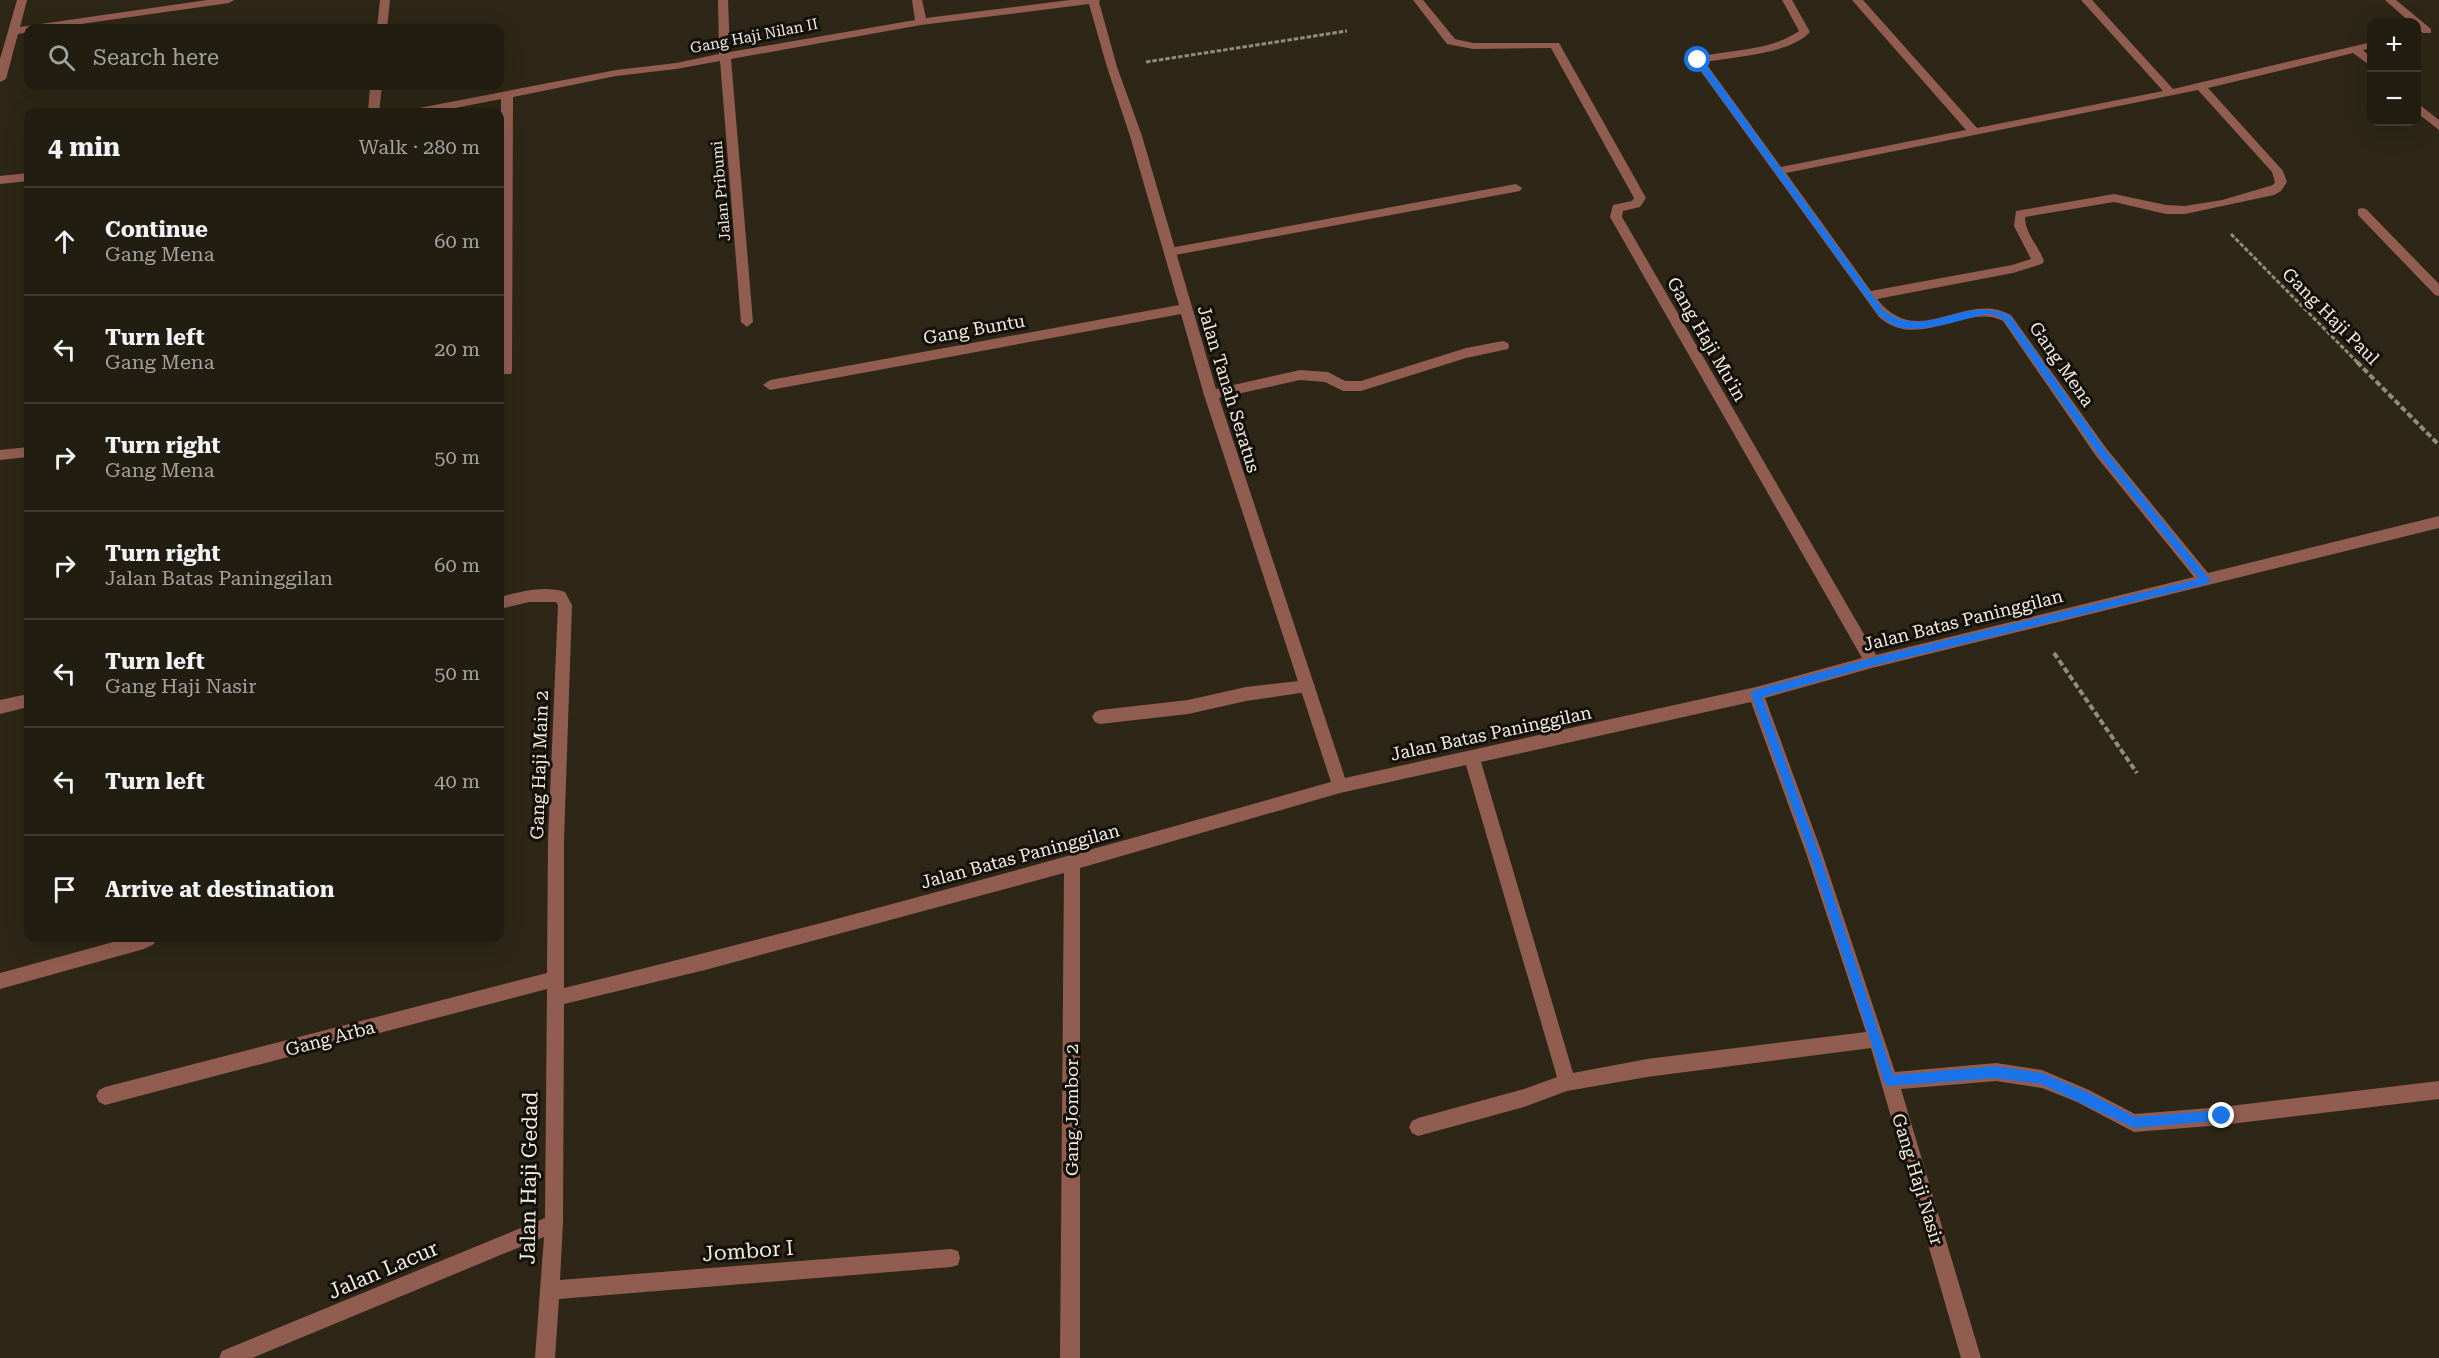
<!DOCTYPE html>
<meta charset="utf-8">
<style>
:root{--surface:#221d11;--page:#2e2a1f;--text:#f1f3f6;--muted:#a2a29f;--line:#3f3b31}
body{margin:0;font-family:"Roboto Serif",serif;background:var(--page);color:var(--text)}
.controls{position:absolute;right:18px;top:18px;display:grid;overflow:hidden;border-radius:12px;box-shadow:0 6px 24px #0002}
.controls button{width:54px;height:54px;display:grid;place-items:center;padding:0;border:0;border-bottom:2px solid var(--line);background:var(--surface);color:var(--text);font:30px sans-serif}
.stop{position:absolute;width:18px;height:18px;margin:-14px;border:4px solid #1a73e8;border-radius:50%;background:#fff}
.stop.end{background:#1a73e8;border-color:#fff;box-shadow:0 2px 6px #0008}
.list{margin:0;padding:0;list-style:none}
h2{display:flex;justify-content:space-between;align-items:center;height:78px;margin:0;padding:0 24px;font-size:26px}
h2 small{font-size:20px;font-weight:400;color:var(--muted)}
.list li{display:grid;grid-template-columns:39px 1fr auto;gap:18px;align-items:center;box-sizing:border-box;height:108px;padding:0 24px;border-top:2px solid var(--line)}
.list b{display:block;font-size:22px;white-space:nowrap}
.list p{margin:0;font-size:20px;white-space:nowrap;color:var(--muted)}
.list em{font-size:20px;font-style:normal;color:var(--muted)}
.icon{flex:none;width:33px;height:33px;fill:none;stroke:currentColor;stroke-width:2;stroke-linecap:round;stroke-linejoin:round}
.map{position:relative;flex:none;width:2439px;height:1358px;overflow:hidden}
.search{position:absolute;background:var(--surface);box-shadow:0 6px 24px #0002;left:24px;top:24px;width:480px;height:66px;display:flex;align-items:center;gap:15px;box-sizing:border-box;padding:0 21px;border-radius:12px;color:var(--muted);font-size:22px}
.panel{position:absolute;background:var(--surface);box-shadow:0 6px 24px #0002;left:24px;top:108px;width:480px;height:834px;border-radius:12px}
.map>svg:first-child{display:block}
</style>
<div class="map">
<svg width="2439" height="1358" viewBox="0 0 2439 1358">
<rect width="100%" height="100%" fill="#2e2717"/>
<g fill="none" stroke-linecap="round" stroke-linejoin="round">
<!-- path-far1 -->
<path stroke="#918c7e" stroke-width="3" stroke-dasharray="4.5 2" stroke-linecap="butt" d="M1146 62 1347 31
M2231 234 2359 364"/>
<!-- path -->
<path stroke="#918c7e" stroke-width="4" stroke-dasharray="6 3" stroke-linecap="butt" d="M2357 362 2439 445
M2054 653 2137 773"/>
<!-- service -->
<path fill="#925d51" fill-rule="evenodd" d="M1516 184 1522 188 1520 191 1170 256 1164 252 1170 248Z
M1307 680 1312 681 1315 686 1312 691 1307 692 1246 701 1188 714 1100 724 1095 722 1092 717 1095 712 1100 710 1188 700 1246 687Z"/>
<!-- minor -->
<path fill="#925d51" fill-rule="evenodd" d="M17 0H27L20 27 207 0H234L229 3 53 28H28V32L18 34 6 79 0 82V59Z
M380 0H390L387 28H377Z
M718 0H728L730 52 915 20 912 0H922L926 18 1070 0H1100L1099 2 1117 67 1142 136 1216 389 1300 370 1328 372 1345 381H1361L1466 348 1503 341 1508 343 1509 346 1508 349 1466 358 1361 391H1343L1325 382 1300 380 1219 398 1345 778 1756 687 1862 658 1610 217 1613 205 1632 201 1634 198 1551 48 1473 49 1447 44 1413 0H1423L1455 39 1473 43H1559L1646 198 1640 207 1623 211 1622 217 1876 655 2194 577 2096 456 2003 321C1968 302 1918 352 1879 317L1694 62V58C1728 49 1769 52 1799 31L1782 0H1792L1810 32C1790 54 1734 57 1705 62L1781 167 1966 130 1852 0H1863L1977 128 2163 91 2081 0H2092L2173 89 2372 42V48L2363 50 2372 58V67L2353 53 2208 88 2283 171 2287 182 2281 191 2274 195 2185 214H2166L2114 202 2025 217C2025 234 2039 246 2044 261L2042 264 2013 273 1877 299C1919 352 1964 289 2011 315L2106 448 2208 573 2439 516V528L1872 668 1765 698 1822 853 1895 1072 1996 1063 2042 1070 2089 1090 2135 1114 2222 1107 2439 1081V1099L2222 1125 2134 1132 2077 1102 2042 1088 1996 1081 1901 1089 1981 1358H1961L1871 1048 1647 1077 1567 1091 1524 1107 1418 1136 1412 1133 1409 1127 1412 1121 1418 1118 1524 1089 1557 1077 1466 765 1340 793 1080 868V1358H1060L1064 873 705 970 564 1004 563 1223 560 1280 951 1249 958 1251 960 1258 958 1265 951 1267 559 1299 555 1358H535L544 1237 252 1358H219L222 1351 545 1218 547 989 105 1105 99 1102 96 1096 99 1090 105 1087 547 973 548 841 558 605 556 602H529L500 609V597C520 592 544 585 565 592L572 605 564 841V988C821 926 1076 854 1331 782L1204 395 1181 314 770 390 763 385 770 380 1179 305 1130 136 1107 67 1089 4 921 25 731 59 753 322 747 327 741 322 720 61 676 69 616 76 513 97 512 371 511 374H501L500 371 501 99 435 112H413L419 108 616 70 676 63 719 54ZM2198 90 2272 172 2275 182 2273 185 2222 200 2185 206 2166 205 2114 194 2016 211 2014 226 2031 259 2012 265 1871 291 1786 173ZM1751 702 1806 853 1866 1032 1647 1059 1573 1073 1481 762Z
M2385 0H2396L2431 29V33H2423L2416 28V22H2410Z
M370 86H382L379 112H368Z
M2416 102 2439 120V130L2416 112Z
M28 173V181L0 184V176Z
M2362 208 2366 209 2439 284V296L2435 295 2358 215V209Z
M28 447V457L0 460V450Z
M28 694V707L0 714V700Z
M128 938H156L154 944 144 949 0 989V973Z"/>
</g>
<!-- route -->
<path fill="#1a73e8" d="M1695 58H1701L1883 310C1924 343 1966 293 2010 316L2105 450 2211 581 2206 584 1872 666 1762 697 1819 853 1893 1075 1996 1066 2042 1073 2087 1092 2135 1117 2222 1110 2228 1116 2226 1120 2134 1128 2041 1084 1996 1078 1889 1086 1885 1085 1809 853 1751 694 1752 691 1872 658 2199 579 2098 454 2004 320 1995 315 1986 314C1960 320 1928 332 1902 328 1892 326 1885 320 1878 314L1695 62Z"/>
<g text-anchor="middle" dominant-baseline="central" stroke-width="6" stroke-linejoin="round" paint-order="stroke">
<!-- far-street labels -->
<g font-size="15" fill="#f0ece1" stroke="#131009">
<text transform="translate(754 36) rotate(-11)">Gang Haji Nilan II</text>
<text transform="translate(721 191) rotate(-95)">Jalan Pribumi</text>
</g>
<!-- street labels -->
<g font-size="18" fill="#f0ece1" stroke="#131009">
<text transform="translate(2331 316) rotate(45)">Gang Haji Paul</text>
<text transform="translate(974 329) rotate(-10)">Gang Buntu</text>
<text transform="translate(1707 339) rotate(60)">Gang Haji Mu'in</text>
<text transform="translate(2062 364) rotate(55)">Gang Mena</text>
<text transform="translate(1229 389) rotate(73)">Jalan Tanah Seratus</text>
<text transform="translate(1963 620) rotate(-14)">Jalan Batas Paninggilan</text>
<text transform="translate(1491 733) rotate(-12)">Jalan Batas Paninggilan</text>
<text transform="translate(539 765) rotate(-88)">Gang Haji Main 2</text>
<text transform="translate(1020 856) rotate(-15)">Jalan Batas Paninggilan</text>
<text transform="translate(330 1038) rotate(-15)">Gang Arba</text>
<text transform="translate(1071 1110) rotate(-90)">Gang Jombor 2</text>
<text transform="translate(1918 1179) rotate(73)">Gang Haji Nasir</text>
</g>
<!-- near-street labels -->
<g font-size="21" fill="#f0ece1" stroke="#131009">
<text transform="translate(529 1178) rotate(-89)">Jalan Haji Gedad</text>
<text transform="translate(748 1251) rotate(-4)">Jombor I</text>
<text transform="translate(383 1270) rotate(-23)">Jalan Lacur</text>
</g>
</g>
</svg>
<div class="controls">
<button>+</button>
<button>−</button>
</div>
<div class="stop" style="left:1698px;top:60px"></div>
<div class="stop end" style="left:2222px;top:1116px"></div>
<div class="search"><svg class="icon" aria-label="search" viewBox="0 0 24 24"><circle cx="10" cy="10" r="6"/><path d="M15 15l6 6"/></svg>Search here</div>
<section class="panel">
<h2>4 min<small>Walk · 280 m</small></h2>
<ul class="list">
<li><svg class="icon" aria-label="ahead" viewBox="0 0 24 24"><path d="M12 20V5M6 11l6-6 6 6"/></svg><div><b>Continue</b><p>Gang Mena</p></div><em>60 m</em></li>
<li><svg class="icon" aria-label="left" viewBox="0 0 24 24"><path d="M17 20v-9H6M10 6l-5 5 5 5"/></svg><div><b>Turn left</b><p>Gang Mena</p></div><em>20 m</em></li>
<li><svg class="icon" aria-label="right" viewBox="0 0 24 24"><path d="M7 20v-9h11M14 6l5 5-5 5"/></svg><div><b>Turn right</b><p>Gang Mena</p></div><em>50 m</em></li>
<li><svg class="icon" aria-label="right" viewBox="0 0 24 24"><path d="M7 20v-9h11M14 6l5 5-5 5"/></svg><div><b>Turn right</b><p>Jalan Batas Paninggilan</p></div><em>60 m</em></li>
<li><svg class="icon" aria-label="left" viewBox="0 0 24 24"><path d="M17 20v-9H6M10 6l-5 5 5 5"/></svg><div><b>Turn left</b><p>Gang Haji Nasir</p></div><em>50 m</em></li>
<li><svg class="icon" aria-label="left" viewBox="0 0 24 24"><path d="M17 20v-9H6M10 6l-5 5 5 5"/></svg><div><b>Turn left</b></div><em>40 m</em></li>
<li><svg class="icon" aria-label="arrive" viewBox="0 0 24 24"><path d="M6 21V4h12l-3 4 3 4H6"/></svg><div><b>Arrive at destination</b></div></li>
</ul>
</section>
</div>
